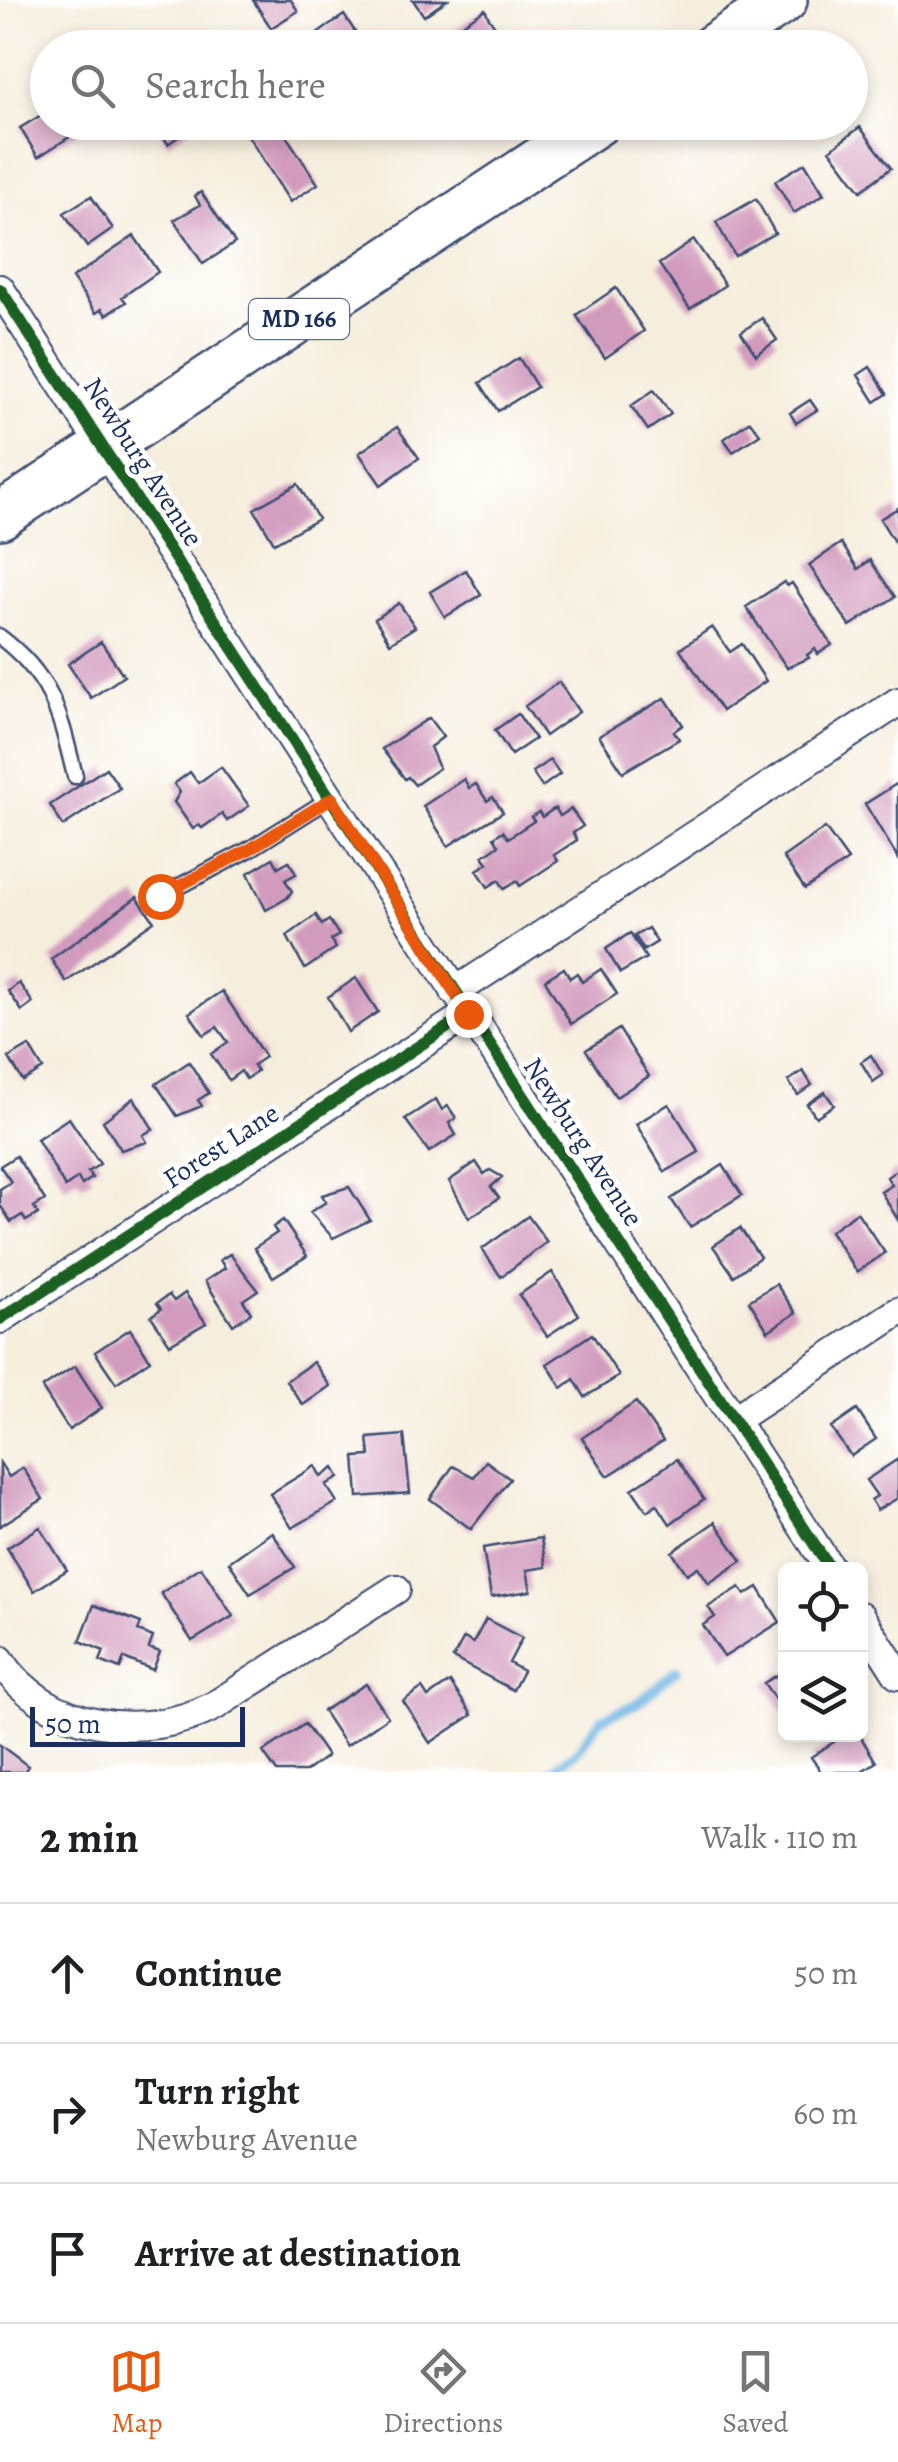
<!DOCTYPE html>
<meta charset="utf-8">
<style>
:root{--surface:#fff;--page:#f6f6f6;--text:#202124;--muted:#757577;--line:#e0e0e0;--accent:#ea580c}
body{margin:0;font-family:Alegreya,serif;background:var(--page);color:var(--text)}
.controls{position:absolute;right:30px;bottom:30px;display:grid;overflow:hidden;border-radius:15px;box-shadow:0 5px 15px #0003}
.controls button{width:90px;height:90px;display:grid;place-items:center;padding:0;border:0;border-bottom:2px solid var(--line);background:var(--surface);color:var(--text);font:50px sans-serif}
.scale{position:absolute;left:30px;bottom:25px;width:215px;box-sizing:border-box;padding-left:10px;border:5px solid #1b2f5e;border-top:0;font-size:28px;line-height:35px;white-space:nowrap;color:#1b2f5e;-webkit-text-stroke:8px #fff;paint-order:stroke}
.stop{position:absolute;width:30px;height:30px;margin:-22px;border:8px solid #ea580c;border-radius:50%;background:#fff}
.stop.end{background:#ea580c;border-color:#fff;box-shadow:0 2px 10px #0008}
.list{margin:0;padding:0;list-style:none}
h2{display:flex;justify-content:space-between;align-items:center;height:130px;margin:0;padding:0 40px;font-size:42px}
h2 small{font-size:32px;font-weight:400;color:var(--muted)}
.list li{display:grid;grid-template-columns:65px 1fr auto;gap:30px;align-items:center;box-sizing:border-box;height:140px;padding:0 40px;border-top:2px solid var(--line)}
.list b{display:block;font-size:38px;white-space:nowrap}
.list p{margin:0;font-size:32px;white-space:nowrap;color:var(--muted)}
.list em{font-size:32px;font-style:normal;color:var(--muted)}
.icon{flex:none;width:55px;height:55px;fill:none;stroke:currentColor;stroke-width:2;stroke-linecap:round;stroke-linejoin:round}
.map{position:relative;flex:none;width:898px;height:1772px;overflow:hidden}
.search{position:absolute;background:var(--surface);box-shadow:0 5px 15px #0003;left:30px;right:30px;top:30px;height:110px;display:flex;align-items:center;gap:25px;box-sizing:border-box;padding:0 35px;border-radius:55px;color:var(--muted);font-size:38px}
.sheet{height:550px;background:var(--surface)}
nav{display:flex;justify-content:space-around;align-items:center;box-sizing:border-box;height:140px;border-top:2px solid var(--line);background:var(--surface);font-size:28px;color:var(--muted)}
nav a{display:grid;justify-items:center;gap:5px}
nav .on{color:var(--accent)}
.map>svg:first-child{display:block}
</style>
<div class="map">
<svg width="898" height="1772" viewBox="0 0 898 1772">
<rect width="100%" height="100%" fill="#fff"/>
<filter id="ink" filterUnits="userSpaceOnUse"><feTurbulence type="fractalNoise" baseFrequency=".01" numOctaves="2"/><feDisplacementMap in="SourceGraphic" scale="20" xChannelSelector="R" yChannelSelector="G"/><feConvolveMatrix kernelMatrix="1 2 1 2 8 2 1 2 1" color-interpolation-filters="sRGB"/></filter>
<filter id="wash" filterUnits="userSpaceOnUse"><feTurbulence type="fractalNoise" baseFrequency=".0048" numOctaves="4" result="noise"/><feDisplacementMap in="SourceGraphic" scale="40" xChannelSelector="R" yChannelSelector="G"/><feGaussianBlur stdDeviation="2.25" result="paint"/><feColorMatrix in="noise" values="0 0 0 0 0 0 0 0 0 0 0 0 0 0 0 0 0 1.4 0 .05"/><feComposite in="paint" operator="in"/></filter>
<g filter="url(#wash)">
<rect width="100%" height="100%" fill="#f6eedd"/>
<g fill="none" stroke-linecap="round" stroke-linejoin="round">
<!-- stream -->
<path stroke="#6bb3e2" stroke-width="9" d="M549 1772 577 1751 601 1719 638 1703 677 1670"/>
</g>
<g id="blocks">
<!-- building -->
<path fill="#d29bbe" d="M253 0H291L298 11 271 28Z
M413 0H447L424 16Z
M485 9 489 18 510 48H467L455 29Z
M344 15 366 48H321L313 37Z
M48 111V122H93L38 157 20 128Z
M153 122H189L192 127 168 144Z
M270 122H277L318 184 290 202 245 131 252 127 255 133Z
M860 127 891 168 861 191 830 150Z
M805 163 824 194 794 213 775 181Z
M201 192 235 243 203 264 174 220 200 205 195 196Z
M91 196 113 229 87 247 64 213Z
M756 199 775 233 735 256 716 222Z
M134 236 158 272 122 297 126 302 106 315 102 309 96 313 72 278Z
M694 240 725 285 690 309 659 264Z
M616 288 644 331 605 358 576 315Z
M762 318 777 340 756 355 741 332Z
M519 358 537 387 498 411 480 383Z
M870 367 887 394 875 402 858 375Z
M654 390 671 414 648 430 631 406Z
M810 400 817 410 796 423 790 413Z
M750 421 760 434 733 452 724 439Z
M397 427 419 458 381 485 359 453Z
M298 484 318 519 274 543 254 509Z
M898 508V548L880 519Z
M841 543 858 569 870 560 895 597 850 626 809 565Z
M466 570 481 595 445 617 430 592Z
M784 582 787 586 792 583 832 645 818 654 815 649 807 655 809 658 787 668 746 607Z
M399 603 415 627 390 643 375 619Z
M712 627 730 652 742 644 766 681 722 711 680 649Z
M101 642 124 676 91 698 68 664Z
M559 682 579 712 545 736 525 706Z
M665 698 683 725 674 731 679 739 623 772 599 736Z
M518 714 535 739 511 755 495 730Z
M429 718 443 737 430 747 439 768 415 785 408 777 405 779 382 749Z
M550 760 560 774 542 787 532 772Z
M221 767 249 806 227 821 222 814 202 828 199 825 193 829 174 802 180 792 174 784 190 772 198 783Z
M106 768 120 788 63 826 50 805Z
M464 779 469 788 476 784 487 801 493 797 503 812 448 846 423 806Z
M898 783V858L865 804Z
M555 808 560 816 571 809 583 826 573 833 577 840 554 855 558 861 520 886 517 881 504 889 499 880 488 887 477 870 488 863 483 856 499 845 494 837 503 831 508 838 534 821 531 817 539 812 542 817Z
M825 828 848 860 805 889 783 857Z
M273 858 278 867 289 861 296 874 285 880 292 891 287 898 266 910 248 873Z
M137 897 154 921 66 982 51 959Z
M316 915 322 925 329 920 339 935 331 940 336 948 305 969 287 936Z
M648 928 657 942 644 950 635 936Z
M630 933 646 958 620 973 606 949Z
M564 968 570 978 577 973 582 982 601 969 617 994 571 1024 545 980Z
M356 978 378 1012 348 1032 328 997Z
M19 983 33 1003 22 1011 8 991Z
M222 991 265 1057 253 1065 257 1071 246 1079 241 1071 229 1080 211 1054 228 1042 217 1027 204 1035 189 1013Z
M619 1029 649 1076 616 1097 586 1050Z
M29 1046 43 1069 23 1081 9 1058Z
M871 1055 883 1075 873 1082 861 1062Z
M189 1062 209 1093 198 1100 202 1106 177 1116 156 1084Z
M803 1071 812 1085 798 1095 788 1081Z
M825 1092 834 1105 816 1117 807 1104Z
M134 1098 153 1129 143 1135 147 1142 121 1150 103 1121Z
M436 1099 442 1110 448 1106 456 1118 449 1123 456 1135 429 1152 405 1119Z
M669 1104 699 1152 665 1172 636 1124Z
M69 1118 100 1164 88 1172 92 1178 82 1185 78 1178 65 1187 37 1139Z
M16 1156 45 1200 34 1207 38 1214 26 1221 22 1215 11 1222 0 1205V1189L11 1182 0 1166Z
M476 1162 484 1174 490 1170 502 1177 491 1187 499 1198 469 1218 449 1181Z
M723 1165 742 1195 690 1227 671 1199Z
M898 1169V1220L881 1192 892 1185 887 1177Z
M349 1187 370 1220 333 1238 310 1212 326 1202 322 1195Z
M857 1212 885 1253 857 1272 830 1231Z
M528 1216 547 1242 501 1277 482 1249Z
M283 1220 307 1256 273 1277 254 1248 277 1233 273 1227Z
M740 1228 760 1257 734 1276 713 1246Z
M230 1254 258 1290 243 1300 251 1313 233 1325 205 1281 225 1268 220 1260Z
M552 1272 579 1315 547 1336 519 1295Z
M776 1284 796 1313 768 1331 749 1301Z
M185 1293 206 1323 170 1344 151 1316 161 1309 157 1303 169 1295 174 1301Z
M130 1329 150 1360 116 1383 95 1352Z
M592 1334 619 1376 585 1397 574 1379 562 1388 547 1364Z
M313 1362 330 1386 303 1405 286 1381Z
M75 1366 102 1408 69 1430 42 1388Z
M636 1402 663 1441 608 1476 582 1438Z
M857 1410 876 1439 851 1456 831 1428Z
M404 1435 410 1493 358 1497 355 1457 370 1456 368 1438Z
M677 1459 704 1499 670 1524 657 1504 647 1511 632 1489Z
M898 1459V1498L877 1510 871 1500 877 1496 866 1480Z
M486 1461 510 1479 471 1529 430 1499 453 1466 474 1477Z
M0 1463 9 1477 23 1468 43 1499 0 1526Z
M315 1466 321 1477 334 1468 339 1477 326 1485 337 1502 292 1528 270 1494Z
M715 1522 742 1561 709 1583 698 1567 687 1574 672 1552Z
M40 1527 67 1570 34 1591 7 1548Z
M272 1532 295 1567 250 1594 229 1562Z
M541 1538 546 1567 527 1570 531 1591 491 1597 483 1548Z
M201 1567 233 1616 192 1641 161 1593Z
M740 1587 745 1595 758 1587 780 1622 724 1657 703 1625 715 1617 708 1607Z
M94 1605 141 1623 138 1631 153 1637 149 1648 160 1652 153 1670 124 1658 120 1669 100 1661 104 1651 80 1641Z
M486 1619 522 1638 509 1663 523 1671 513 1690 453 1658 464 1638 473 1643Z
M786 1670V1716L764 1683Z
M450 1682 472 1715 430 1743 403 1701 422 1688 428 1697Z
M366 1684 388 1717 346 1746 323 1711Z
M305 1724 327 1756 305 1772H277L263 1752Z
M846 1734H859L876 1762 860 1772H821L811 1757Z
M0 1745 28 1766 24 1772H0Z"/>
</g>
</g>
<g filter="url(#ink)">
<use href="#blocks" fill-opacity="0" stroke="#3c4c71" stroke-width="2.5"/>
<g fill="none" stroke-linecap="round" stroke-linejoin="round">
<defs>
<path id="service" d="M0 637C53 677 60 715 75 776
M161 896 250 849 331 798"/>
<path id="minor" d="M0 289 831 1570
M455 992 898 702
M0 1319 468 1014
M735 1419 898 1312
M860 1616 898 1675
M0 1660C45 1730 145 1742 214 1706L396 1589"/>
<path id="primary" d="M712 48 784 0
M0 516 598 122"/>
</defs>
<!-- service casing -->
<use href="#service" stroke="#3c4c71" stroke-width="19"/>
<!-- minor casing -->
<use href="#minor" stroke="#3c4c71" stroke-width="32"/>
<!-- primary casing -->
<use href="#primary" stroke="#3c4c71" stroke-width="50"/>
<!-- service -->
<use href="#service" stroke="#fff" stroke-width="14"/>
<!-- minor -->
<use href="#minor" stroke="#fff" stroke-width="28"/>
<!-- primary -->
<use href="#primary" stroke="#fff" stroke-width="45"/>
<defs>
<path id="cycleway" d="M0 289 831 1570
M0 1319 468 1014"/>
</defs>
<!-- cycleway casing -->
<use href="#cycleway" stroke="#fff" stroke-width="19"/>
<!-- cycleway -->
<use href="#cycleway" stroke="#1b5e20" stroke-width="12"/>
</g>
</g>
<g fill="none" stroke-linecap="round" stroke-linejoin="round" filter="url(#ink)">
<!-- route -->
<path stroke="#ea580c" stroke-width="12" d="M160 896 250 849 332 798 468 1014"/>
</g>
<g text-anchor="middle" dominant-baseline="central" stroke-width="9" stroke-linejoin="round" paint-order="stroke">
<!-- shield labels -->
<rect fill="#fff" stroke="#5f6d8e" stroke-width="2.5" x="249" y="299" width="100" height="40" rx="8"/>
<g font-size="25" font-weight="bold" fill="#1b2f5e">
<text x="299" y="319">MD 166</text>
</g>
<!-- street labels -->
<g font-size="28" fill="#1b2f5e" stroke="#fff">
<text transform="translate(143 462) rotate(57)">Newburg Avenue</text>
<text transform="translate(583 1142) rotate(57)">Newburg Avenue</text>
<text transform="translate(221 1146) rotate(-33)">Forest Lane</text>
</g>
</g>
</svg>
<div class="controls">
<button><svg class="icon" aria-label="locate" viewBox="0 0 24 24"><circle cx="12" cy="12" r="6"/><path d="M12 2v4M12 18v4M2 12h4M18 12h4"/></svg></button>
<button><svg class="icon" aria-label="layers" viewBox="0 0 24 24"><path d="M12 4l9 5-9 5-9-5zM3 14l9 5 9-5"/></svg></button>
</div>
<div class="scale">50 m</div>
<div class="stop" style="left:160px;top:896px"></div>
<div class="stop end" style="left:468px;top:1014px"></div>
<div class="search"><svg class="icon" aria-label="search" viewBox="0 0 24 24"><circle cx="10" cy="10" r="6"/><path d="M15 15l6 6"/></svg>Search here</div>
</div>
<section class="sheet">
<h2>2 min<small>Walk · 110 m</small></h2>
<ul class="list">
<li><svg class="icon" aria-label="ahead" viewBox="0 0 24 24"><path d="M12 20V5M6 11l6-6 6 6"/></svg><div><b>Continue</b></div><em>50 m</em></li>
<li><svg class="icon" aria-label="right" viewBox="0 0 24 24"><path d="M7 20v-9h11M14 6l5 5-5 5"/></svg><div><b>Turn right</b><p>Newburg Avenue</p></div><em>60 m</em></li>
<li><svg class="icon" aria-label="arrive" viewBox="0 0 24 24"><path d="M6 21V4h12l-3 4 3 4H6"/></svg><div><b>Arrive at destination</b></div></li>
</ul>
</section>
<nav>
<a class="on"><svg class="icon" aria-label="map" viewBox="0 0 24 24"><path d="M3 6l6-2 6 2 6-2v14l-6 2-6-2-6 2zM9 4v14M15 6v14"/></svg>Map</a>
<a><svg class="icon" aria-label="directions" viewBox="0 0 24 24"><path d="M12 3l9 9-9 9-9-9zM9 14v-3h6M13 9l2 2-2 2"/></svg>Directions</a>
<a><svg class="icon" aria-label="saved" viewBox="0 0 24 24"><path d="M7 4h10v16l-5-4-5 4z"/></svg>Saved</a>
</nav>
